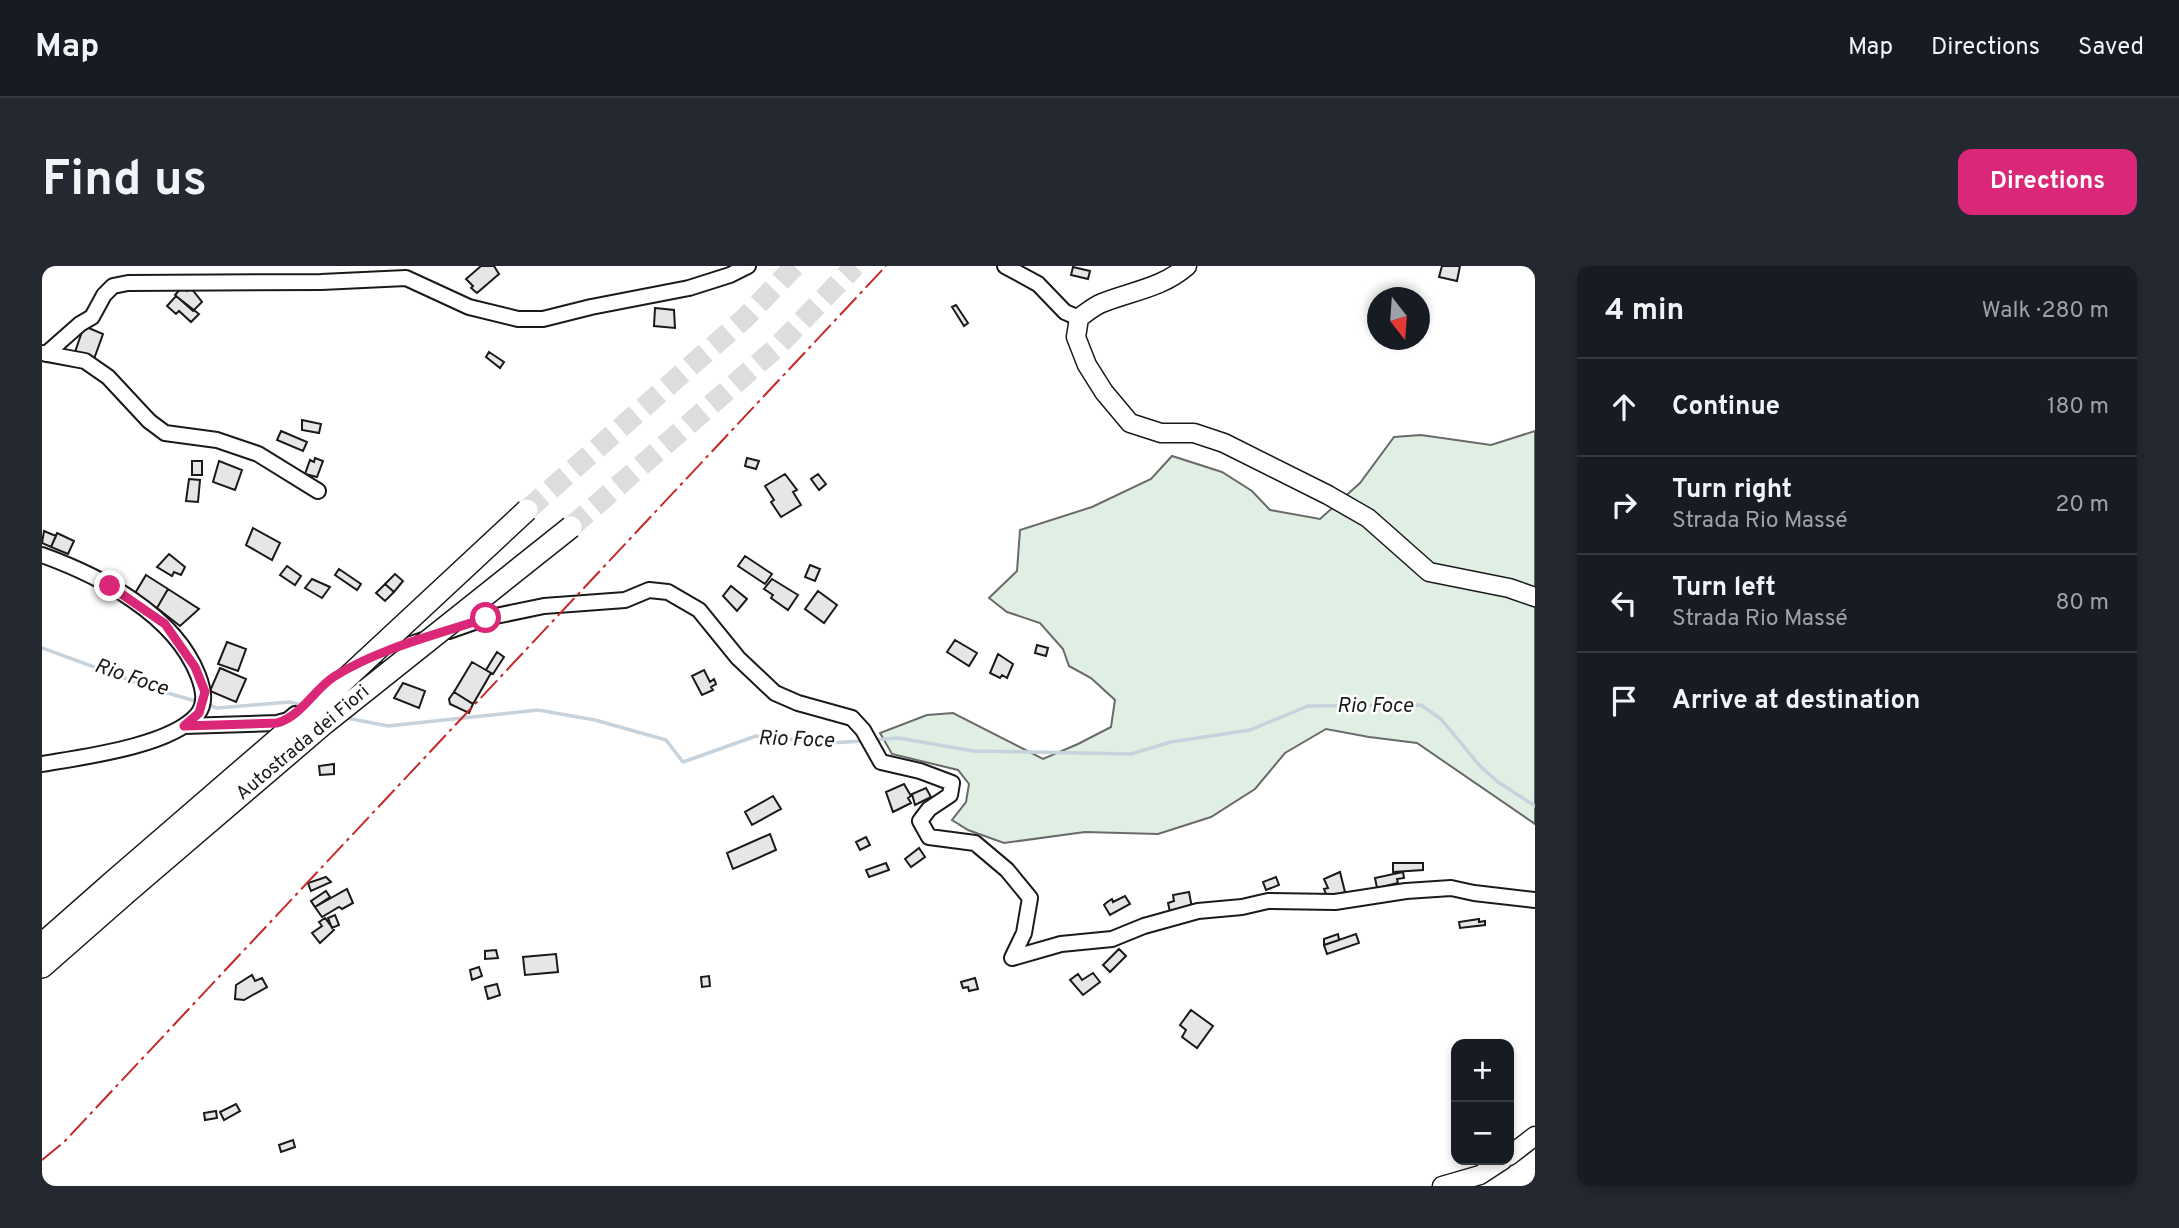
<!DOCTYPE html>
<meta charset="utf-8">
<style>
:root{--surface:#171b24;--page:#242831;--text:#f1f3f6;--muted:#9ea1a6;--line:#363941;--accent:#db2777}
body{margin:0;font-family:Overpass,sans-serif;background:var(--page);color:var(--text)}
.controls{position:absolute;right:21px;bottom:21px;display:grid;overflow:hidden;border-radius:14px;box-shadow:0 4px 10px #0003}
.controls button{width:63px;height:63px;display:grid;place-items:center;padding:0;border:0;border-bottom:2px solid var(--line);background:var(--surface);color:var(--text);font:35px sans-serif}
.compass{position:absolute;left:1325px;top:21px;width:63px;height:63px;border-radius:50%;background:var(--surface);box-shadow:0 4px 10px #0003;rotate:163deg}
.stop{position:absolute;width:21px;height:21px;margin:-16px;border:5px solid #db2777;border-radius:50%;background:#fff}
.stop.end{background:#db2777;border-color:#fff;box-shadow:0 2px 7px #0008}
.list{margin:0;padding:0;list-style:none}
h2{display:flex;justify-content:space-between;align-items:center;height:91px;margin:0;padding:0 28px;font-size:30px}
h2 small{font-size:23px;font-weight:400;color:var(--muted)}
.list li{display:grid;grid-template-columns:46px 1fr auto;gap:21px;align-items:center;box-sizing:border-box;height:98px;padding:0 28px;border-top:2px solid var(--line)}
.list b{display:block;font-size:26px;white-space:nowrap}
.list p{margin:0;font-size:23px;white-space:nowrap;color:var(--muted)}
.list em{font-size:23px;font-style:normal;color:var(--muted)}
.icon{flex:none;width:38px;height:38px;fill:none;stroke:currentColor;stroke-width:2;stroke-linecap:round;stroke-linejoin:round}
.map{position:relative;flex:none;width:1493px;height:920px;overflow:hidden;border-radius:14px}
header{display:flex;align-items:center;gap:42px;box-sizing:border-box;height:98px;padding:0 35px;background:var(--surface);border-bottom:2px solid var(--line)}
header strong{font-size:33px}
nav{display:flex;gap:38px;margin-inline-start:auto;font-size:24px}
.intro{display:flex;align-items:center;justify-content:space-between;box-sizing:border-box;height:168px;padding:0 42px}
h1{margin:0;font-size:49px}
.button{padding:18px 32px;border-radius:14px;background:var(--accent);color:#fff;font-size:24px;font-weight:700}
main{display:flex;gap:42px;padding:0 42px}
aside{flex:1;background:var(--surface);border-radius:14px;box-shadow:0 4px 10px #0003}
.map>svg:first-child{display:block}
</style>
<header>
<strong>Map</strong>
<nav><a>Map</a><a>Directions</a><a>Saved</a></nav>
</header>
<div class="intro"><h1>Find us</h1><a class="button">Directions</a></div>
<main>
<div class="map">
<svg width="1493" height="920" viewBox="0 0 1493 920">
<rect width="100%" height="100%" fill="#fff"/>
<!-- green -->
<path fill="#e0efe3" stroke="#6a6a6a" stroke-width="2" d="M1493 165V558L1375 477 1327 471 1284 463 1243 487 1213 523 1169 551 1116 568 1043 566 962 577 926 564 910 554 924 536 927 518 916 504 850 488 838 467 885 449 911 447 1001 493 1036 478 1069 461 1073 434 1049 412 1027 400 1021 383 998 357 965 346 947 332 975 305 978 264 1050 241 1109 213 1130 190 1180 206 1210 225 1228 244 1278 253 1318 217 1352 171 1379 169 1449 179Z"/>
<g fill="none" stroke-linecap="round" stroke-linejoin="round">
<!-- stream -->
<path stroke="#c6d2dc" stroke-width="3.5" d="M0 382 115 424 157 436
M164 438 175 442 248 436 264 440
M305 452 346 460 496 444 553 454 624 474 641 496 714 470 786 477 822 475
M830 474 857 472 931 485 1089 488 1129 476 1208 464 1266 440 1379 439 1399 453 1438 500 1456 516 1493 540"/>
</g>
<!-- building -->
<path fill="#e6e6e6" stroke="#1a1a1a" stroke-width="2" d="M439 0H452L457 8 435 27 429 22 431 20 424 13Z
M1400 0H1418L1415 15 1397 11Z
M1031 1 1048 5 1046 13 1029 9Z
M140 21 145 25 149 22 160 36 151 45 133 29Z
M134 30 157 48 149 56 137 45 134 48 125 40Z
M914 39 926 57 922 60 910 41Z
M613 42 632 44 633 62 612 60Z
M42 60 61 68 52 93 33 86Z
M447 86 462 96 458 102 444 91Z
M260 154 279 158 277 167 260 164Z
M239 165 265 176 261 185 235 174Z
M273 192 281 195 275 211 263 208 268 194 272 196Z
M705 192 717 195 714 203 703 200Z
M150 195H160V209H150Z
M177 195 200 204 193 224 171 216Z
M743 208 755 224 751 226 759 239 739 251 729 236 732 234 723 220Z
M776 208 784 218 777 224 769 213Z
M147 213 158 214 156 236 144 235Z
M211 262 238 277 230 294 204 279Z
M2 265 14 270 9 281 0 277Z
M15 267 32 275 26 288 9 281Z
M127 288 143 301 139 309 132 306 130 310 115 301Z
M703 290 730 308 723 318 696 300Z
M768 299 778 303 773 315 763 311Z
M245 300 259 310 253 319 238 309Z
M297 303 319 318 315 324 293 309Z
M353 308 361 315 352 326 343 318Z
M104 309 126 323 115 342 92 329Z
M270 313 288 321 280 332 263 322Z
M730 313 756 329 746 344 729 332 731 329 722 323Z
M343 318 352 326 343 335 334 327Z
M689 320 705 333 695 345 681 330Z
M126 323 157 343 138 360 115 342Z
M776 325 795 339 782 357 763 343Z
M913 374 935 387 927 400 905 386Z
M185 376 204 383 196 405 176 398Z
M995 379 1006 382 1004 390 993 387Z
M455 386 462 391 451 408 444 404Z
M956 388 971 398 965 412 960 409 958 412 948 407Z
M430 396 449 407 431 438 412 426Z
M178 402 204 413 194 436 168 425Z
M662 404 668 416 672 413 674 418 669 421 671 424 660 429 650 410Z
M361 417 383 425 377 442 352 432Z
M412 426 431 438 427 447 408 438 407 433Z
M292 498V508L278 509 277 500Z
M862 518 869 530 866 532 869 537 851 546 844 526Z
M884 522 889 531 873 539 870 528Z
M731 530 739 543 710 559 703 546Z
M728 568 734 584 691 603 685 587Z
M824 571 828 579 818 584 814 576Z
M877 582 883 591 869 601 863 593Z
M844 597 847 604 827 611 824 604Z
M1351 597H1381V604L1351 606Z
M1298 606 1303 626 1286 633 1282 623 1286 622 1282 613Z
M1361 606 1362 612 1355 613 1356 617 1335 622 1333 612Z
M284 611 289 616 269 625 266 617Z
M1234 611 1237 619 1224 624 1221 616Z
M305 623 311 637 300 643 297 641 280 651 273 641Z
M284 625 288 631 273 641 269 635Z
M1147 626 1150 642 1128 646 1126 637 1132 635 1131 629Z
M1083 630 1088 638 1068 649 1062 639 1064 637 1070 633 1071 636Z
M293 649 297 659 290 662 286 652Z
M283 652 292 664 278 677 270 667 280 660 277 656Z
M1437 653V656L1443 655V659L1418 662 1417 656Z
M1296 668 1297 674 1282 679V673Z
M1314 668 1317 677 1285 688 1282 679Z
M1077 683 1084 690 1068 706 1061 699Z
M454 684 456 692 443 693V685Z
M514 688 516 706 483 709 481 691Z
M437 701 440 710 430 714 428 704Z
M1051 707 1058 716 1041 729 1028 714 1036 708 1040 714Z
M210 709 213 715 220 712 225 721 202 734 193 733 194 719Z
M667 710 668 720 660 721 659 711Z
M933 712 936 723 927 725 926 721 921 722 919 716Z
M455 718 458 729 446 733 443 721Z
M1149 744 1171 760 1155 782 1140 771 1144 764 1138 759Z
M194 838 198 845 182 854 178 846Z
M174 845 175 852 163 854 162 847Z
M251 874 253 881 239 886 237 879Z"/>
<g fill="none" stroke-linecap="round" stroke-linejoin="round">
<!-- highway-tunnel -->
<path stroke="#ddd" stroke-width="21" stroke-dasharray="21 10" stroke-linecap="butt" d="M485 244 702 53 753 0
M529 261 734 82 813 0"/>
<defs>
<path id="minor" d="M963 0 996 18 1023 46 1037 52
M0 87 43 95 66 111 107 155 123 167 175 174 216 188 276 225
M4 88 38 58 50 51 62 29 71 20 86 17 279 16 364 12 427 41 476 53H501L549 41 647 22 688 9 706 0
M0 289C58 310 132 348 156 409 161 422 165 437 155 449 128 480 41 491 0 498
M407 365 444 352 502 340 583 334 607 324 626 326 657 344 696 392 733 427 756 437 810 452 821 464 839 496 878 505 910 517 908 529 887 543 878 555 887 571 933 577 965 604 988 632 982 667 970 692 1019 678 1070 673 1102 660 1156 645 1200 641 1226 635 1293 636 1364 625 1409 622 1432 627 1493 634
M334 390 381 374
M142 460 235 457 246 454 253 448"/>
<path id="major" d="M1145 0C1120 22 1090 25 1060 37 1052 40 1044 47 1037 52L1034 71 1045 99 1062 126 1088 157 1119 167H1152L1182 177 1286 229 1326 252 1387 306 1467 322 1493 331
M1467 890 1493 870
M1400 920 1438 909 1461 894"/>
<path id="highway" d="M0 678 68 618
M0 701 82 629"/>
</defs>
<!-- minor casing -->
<use href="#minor" stroke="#1a1a1a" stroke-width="18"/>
<!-- major casing -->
<use href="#major" stroke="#1a1a1a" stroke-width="21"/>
<!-- highway casing -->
<use href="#highway" stroke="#1a1a1a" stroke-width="24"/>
<!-- minor -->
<use href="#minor" stroke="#fff" stroke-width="14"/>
<!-- major -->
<use href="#major" stroke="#fff" stroke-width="18"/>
<!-- highway -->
<use href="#highway" stroke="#fff" stroke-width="21"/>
<defs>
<path id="highway-bridge" d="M68 618 282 433 485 244
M82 629 283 457 529 261"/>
</defs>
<!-- highway-bridge casing -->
<use href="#highway-bridge" stroke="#1a1a1a" stroke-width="24" stroke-linecap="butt"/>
<!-- highway-bridge -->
<use href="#highway-bridge" stroke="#fff" stroke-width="21"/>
<!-- power -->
<path stroke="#c62828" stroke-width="2" stroke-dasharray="24 5 3.5 5" stroke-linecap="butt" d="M0 894 22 876 844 0"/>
</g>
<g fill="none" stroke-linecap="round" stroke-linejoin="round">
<!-- route -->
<path stroke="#db2777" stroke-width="9" d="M68 320 123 358 153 401 163 426 157 447 142 460 235 457C260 450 272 423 293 410 338 382 394 369 444 352"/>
</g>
<g text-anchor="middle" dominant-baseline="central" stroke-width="5" stroke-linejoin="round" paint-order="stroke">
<!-- street labels -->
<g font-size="19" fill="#1a1a1a" stroke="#fff">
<text transform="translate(261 477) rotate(-40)">Autostrada dei Fiori</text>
</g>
<!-- water labels -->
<g font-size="21" font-style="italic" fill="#1a1a1a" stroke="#fff">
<text transform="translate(89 412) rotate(19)">Rio Foce</text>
<text x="1333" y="440">Rio Foce</text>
<text transform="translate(754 474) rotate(2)">Rio Foce</text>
</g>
</g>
</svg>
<div class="controls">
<button>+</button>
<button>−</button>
</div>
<svg class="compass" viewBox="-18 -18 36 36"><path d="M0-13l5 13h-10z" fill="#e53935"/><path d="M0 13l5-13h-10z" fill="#9ea1a6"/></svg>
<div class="stop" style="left:444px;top:352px"></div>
<div class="stop end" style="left:68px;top:320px"></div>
</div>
<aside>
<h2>4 min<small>Walk · 280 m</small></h2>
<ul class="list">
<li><svg class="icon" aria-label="ahead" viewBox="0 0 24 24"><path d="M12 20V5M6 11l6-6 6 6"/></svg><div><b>Continue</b></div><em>180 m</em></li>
<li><svg class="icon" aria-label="right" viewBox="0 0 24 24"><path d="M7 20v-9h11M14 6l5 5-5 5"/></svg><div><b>Turn right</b><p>Strada Rio Massé</p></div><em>20 m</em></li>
<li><svg class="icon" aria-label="left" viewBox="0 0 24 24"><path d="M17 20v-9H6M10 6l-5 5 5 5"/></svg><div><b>Turn left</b><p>Strada Rio Massé</p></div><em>80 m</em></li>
<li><svg class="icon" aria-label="arrive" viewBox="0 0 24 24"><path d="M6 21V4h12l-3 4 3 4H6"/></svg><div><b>Arrive at destination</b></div></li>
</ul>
</aside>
</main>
